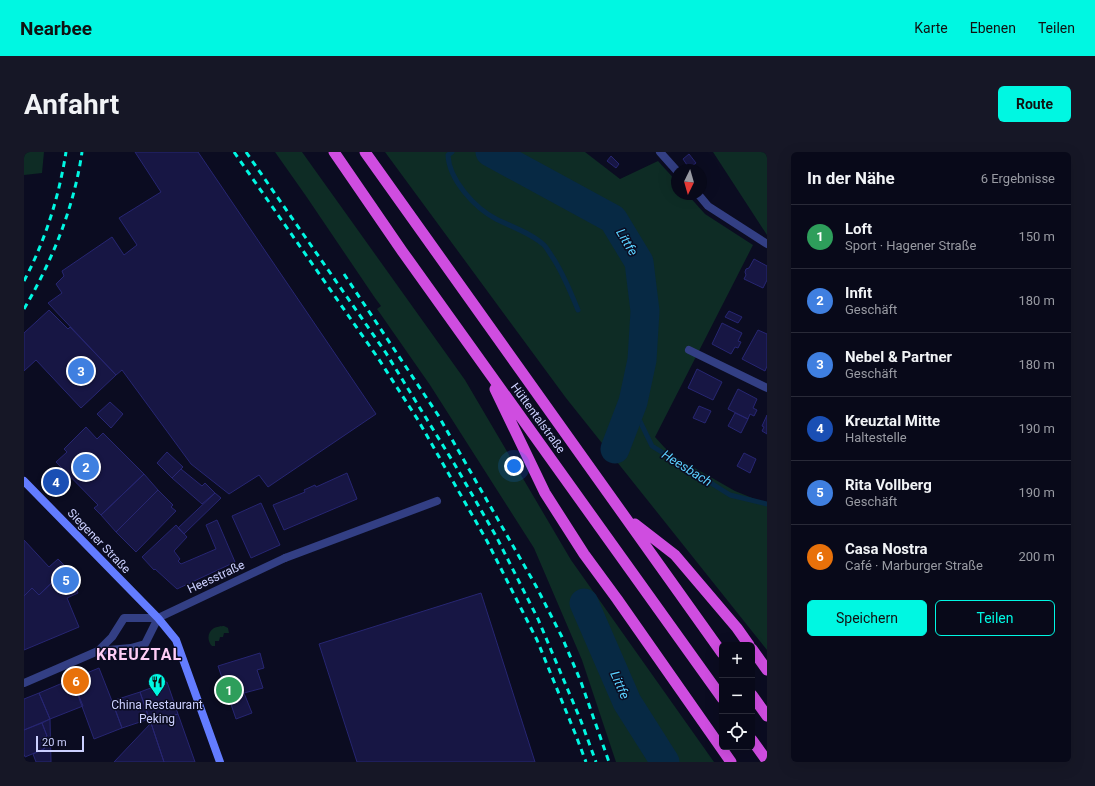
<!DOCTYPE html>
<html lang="de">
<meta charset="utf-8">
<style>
:root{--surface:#080919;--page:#161726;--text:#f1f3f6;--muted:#989aa2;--line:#292a38;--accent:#00f7e2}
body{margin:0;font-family:Roboto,sans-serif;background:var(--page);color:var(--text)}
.controls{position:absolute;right:12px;bottom:12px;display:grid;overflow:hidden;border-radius:6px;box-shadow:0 4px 16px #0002}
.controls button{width:36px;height:36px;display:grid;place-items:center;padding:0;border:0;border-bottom:1px solid var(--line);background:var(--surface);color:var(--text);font:20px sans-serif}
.compass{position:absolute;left:647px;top:12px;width:36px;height:36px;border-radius:50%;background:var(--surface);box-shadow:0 4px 16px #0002;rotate:185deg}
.scale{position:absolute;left:12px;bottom:10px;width:48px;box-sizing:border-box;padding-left:4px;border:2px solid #ccd0ff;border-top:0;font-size:11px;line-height:14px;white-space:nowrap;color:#ccd0ff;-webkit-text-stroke:3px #0b0c21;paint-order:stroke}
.you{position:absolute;left:490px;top:314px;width:14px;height:14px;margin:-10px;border:3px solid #fff;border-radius:50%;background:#1a73e8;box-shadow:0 0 0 6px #1a73e833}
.badge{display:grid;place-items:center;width:26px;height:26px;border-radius:50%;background:var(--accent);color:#fff;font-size:13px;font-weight:700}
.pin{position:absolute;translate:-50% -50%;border:2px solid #fff;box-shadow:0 1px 4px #0006}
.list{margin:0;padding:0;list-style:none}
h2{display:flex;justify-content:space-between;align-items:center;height:52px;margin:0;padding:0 16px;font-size:17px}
h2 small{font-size:13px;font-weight:400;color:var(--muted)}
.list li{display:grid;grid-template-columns:26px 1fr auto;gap:12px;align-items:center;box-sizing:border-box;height:64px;padding:0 16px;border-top:1px solid var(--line)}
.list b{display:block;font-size:15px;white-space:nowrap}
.list p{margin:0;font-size:13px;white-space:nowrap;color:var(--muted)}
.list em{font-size:13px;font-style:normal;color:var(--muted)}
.actions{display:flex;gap:8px;padding:12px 16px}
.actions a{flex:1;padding:9px 0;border:1px solid var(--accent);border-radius:6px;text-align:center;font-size:14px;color:var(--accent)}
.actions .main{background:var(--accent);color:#111}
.icon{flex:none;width:22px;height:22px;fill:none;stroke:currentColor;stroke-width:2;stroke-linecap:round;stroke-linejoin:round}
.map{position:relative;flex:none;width:743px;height:610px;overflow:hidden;border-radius:6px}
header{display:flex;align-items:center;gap:24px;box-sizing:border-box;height:56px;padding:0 20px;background:var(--accent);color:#111}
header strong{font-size:19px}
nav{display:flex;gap:22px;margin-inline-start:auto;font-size:14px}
.intro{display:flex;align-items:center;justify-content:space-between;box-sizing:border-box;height:96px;padding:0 24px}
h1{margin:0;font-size:28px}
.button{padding:10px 18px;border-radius:6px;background:var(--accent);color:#111;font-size:14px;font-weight:700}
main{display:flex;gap:24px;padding:0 24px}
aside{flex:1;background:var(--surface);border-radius:6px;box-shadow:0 4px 16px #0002}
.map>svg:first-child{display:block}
</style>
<header>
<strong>Nearbee</strong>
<nav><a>Karte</a><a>Ebenen</a><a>Teilen</a></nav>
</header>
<div class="intro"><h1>Anfahrt</h1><a class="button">Route</a></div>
<main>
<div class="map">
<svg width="743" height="610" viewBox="0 0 743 610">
<rect width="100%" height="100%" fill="#0b0c21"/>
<!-- green -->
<path fill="#0e2c25" d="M0 0H20L18 21 0 23Z
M251 0H278L441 228 547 408 690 610H592L558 508 510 396 406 233 353 157 357 154 351 146 282 44Z
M361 0H561L596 27 634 9 653 30V42H663L681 62 729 93 631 285 641 296 653 306 711 339 743 352V498L542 246Z
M689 0H743V83Z
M200 474 204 476 205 481H200L199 485H196L195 489H191V494H188C183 489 183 480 190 476 192 475 197 474 200 474Z"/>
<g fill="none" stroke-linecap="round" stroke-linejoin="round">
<!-- stream -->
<path stroke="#072944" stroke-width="5" d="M428 0 424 3C425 28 451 56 472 67 488 75 507 81 520 93 523 96 525 100 527 103 539 120 546 139 554 158
M609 250 612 261 628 294 706 343 743 352"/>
<!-- river -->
<path stroke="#072944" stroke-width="29" d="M466 0 589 67 615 110 621 159 618 208 609 250 591 297
M560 451 603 550 641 610"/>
</g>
<!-- building -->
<path fill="#171644" stroke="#272672" d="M111 0H174L352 262 244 335 235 323 205 342 167 312 98 218 92 223 24 151 38 141 32 132 40 124 38 119 88 85 100 103 113 93 95 66 137 40Z
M665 2 672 11 665 16 659 7Z
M587 4 595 12 592 16 583 9Z
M730 107 743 114V128L739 136 720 127 722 123 721 120 722 117 725 116Z
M25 158 44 177 46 175 92 223 57 256 12 208 0 219V181Z
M705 159 718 165 714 171 701 165Z
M698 171 718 181 714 189 717 190 714 196 711 195 707 202 688 192Z
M734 178 743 182V214L741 219 718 207Z
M673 217 698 230 689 248 664 236Z
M714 237 733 247 729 256 733 258 730 264 726 262 724 267 704 257Z
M86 250 99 262 87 276 73 262Z
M675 254 687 259 681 271 669 266Z
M711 261 724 267 717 281 704 274Z
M743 263V282L738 279 740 275 738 274Z
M62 275 73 287 79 281 120 322 77 363 70 356 74 353 32 310 43 300 40 297Z
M143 300 159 315 148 326 133 311Z
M720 301 732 307 726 321 713 314Z
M157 317 178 334 181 331 191 341 178 352 148 326Z
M323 321 333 347 260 378 249 353 281 340 280 338 291 333 292 335Z
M120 322 134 338 92 380 77 363Z
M134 338 149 353 147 355 152 359 112 400 92 380Z
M191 341 197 346 160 382 154 376Z
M237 351 256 393 227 406 208 364Z
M193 368 211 410 153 437 131 417 130 418 118 405 152 373 163 385 150 399 156 407 154 409 157 412 192 397 182 373Z
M0 388 25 415 34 407 43 416 15 443 8 436 0 444Z
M43 416 52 427 49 429 54 441 43 446 55 475 0 498V444L8 436 15 443Z
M457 441 511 610H333L295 492Z
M236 501 240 516 233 518 239 536 220 541 228 561 212 567 194 514Z
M75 516 88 549 98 576 70 587 48 527Z
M48 527 59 554 26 567 15 541Z
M143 530 154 562 127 571 116 540Z
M116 540 125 567 98 576 88 549Z
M15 541 26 567 0 578V547Z
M154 562 171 610H140L127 571Z
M26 567 27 610H12L9 602 20 597 21 594 18 586 23 584 18 571Z
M18 571 23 584 18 586 21 594 20 597 1 605 0 602V578Z
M127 571 140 610H90Z"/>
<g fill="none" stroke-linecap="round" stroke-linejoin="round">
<!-- service -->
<path stroke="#333f84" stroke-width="8" d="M261 406 413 349"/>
<!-- pedestrian -->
<path stroke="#333f84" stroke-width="8" d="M0 531 74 499 107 496 121 492 134 466H100L88 485 74 499"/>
<!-- minor -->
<path stroke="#333f84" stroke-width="8" d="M636 0 653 19
M674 42 684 54 743 92
M665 198 743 236
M134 466 261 406"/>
<!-- secondary -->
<path stroke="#637cff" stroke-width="8" d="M0 329 134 466 152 488 196 610"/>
<!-- trunk -->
<path stroke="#cf4de0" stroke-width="11" d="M310 0 378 99 698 546
M341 0 698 501
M471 237 521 341 560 402 593 447 707 610
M611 372 651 403 713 476 725 493
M728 497 743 518
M728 543 743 564
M728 588 743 609"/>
<!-- rail -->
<path stroke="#00f7e2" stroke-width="3" stroke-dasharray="6 5" stroke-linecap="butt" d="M210 0 354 206 394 268 463 389 513 488 551 581 562 610
M222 0 362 201 431 313 472 384 514 467 557 569 572 610
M320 122 414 263 512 434 538 485 557 530 585 610
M0 129C21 89 35 45 42 0
M0 157C28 109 50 56 58 0"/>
</g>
<!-- icons -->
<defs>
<symbol id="restaurant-pin" viewBox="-11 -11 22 30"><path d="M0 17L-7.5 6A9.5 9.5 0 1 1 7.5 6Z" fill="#00f7e2" stroke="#0b0c21"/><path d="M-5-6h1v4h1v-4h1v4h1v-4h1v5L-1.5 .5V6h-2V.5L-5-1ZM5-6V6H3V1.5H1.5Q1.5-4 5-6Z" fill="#111"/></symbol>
</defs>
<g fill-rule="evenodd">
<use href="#restaurant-pin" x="123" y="520" width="20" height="27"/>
</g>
<g text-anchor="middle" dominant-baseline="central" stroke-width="3" stroke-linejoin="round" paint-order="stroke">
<!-- street labels -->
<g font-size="12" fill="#ccd0ff" stroke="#0b0c21">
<text transform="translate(514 266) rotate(54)">Hüttentalstraße</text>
<text transform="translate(75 389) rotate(46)">Siegener Straße</text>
<text transform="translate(192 425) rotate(-25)">Heesstraße</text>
</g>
<!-- poi labels -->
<g font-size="12" fill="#ccd0ff" stroke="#0b0c21">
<text x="133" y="553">China Restaurant<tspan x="133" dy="14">Peking</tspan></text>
</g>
<!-- water labels -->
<g font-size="13" font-style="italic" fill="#5ad1ff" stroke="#0b0c21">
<text transform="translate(603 90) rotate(59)">Littfe</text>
<text transform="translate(663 316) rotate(32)">Heesbach</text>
<text transform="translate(596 533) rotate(66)">Littfe</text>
</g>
<!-- district labels -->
<g font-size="16" font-weight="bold" letter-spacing="1" fill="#ffcef6" stroke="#0b0c21">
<text x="115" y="502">KREUZTAL</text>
</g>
</g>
</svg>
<div class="controls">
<button>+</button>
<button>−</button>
<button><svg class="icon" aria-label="locate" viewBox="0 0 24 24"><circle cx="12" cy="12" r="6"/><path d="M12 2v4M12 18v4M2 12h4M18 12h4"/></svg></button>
</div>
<svg class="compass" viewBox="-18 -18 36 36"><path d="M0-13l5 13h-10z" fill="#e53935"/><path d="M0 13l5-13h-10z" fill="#989aa2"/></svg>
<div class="scale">20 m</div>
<div class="you"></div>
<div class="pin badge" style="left:205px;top:538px;background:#2e9e5b">1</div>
<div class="pin badge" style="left:62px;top:315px;background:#3f7fe0">2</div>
<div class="pin badge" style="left:57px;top:219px;background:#3f7fe0">3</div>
<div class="pin badge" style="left:32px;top:330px;background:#1a4fb4">4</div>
<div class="pin badge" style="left:42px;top:428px;background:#3f7fe0">5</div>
<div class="pin badge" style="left:52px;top:529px;background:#e8710a">6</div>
</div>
<aside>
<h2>In der Nähe<small>6 Ergebnisse</small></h2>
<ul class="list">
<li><span class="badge" style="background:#2e9e5b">1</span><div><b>Loft</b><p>Sport · Hagener Straße</p></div><em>150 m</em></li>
<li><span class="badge" style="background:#3f7fe0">2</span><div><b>Infit</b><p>Geschäft</p></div><em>180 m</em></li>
<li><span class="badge" style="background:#3f7fe0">3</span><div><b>Nebel &amp; Partner</b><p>Geschäft</p></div><em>180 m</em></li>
<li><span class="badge" style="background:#1a4fb4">4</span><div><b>Kreuztal Mitte</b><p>Haltestelle</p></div><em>190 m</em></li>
<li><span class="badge" style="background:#3f7fe0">5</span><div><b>Rita Vollberg</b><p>Geschäft</p></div><em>190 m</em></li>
<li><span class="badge" style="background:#e8710a">6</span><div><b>Casa Nostra</b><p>Café · Marburger Straße</p></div><em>200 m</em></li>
</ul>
<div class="actions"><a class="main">Speichern</a><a>Teilen</a></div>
</aside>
</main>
